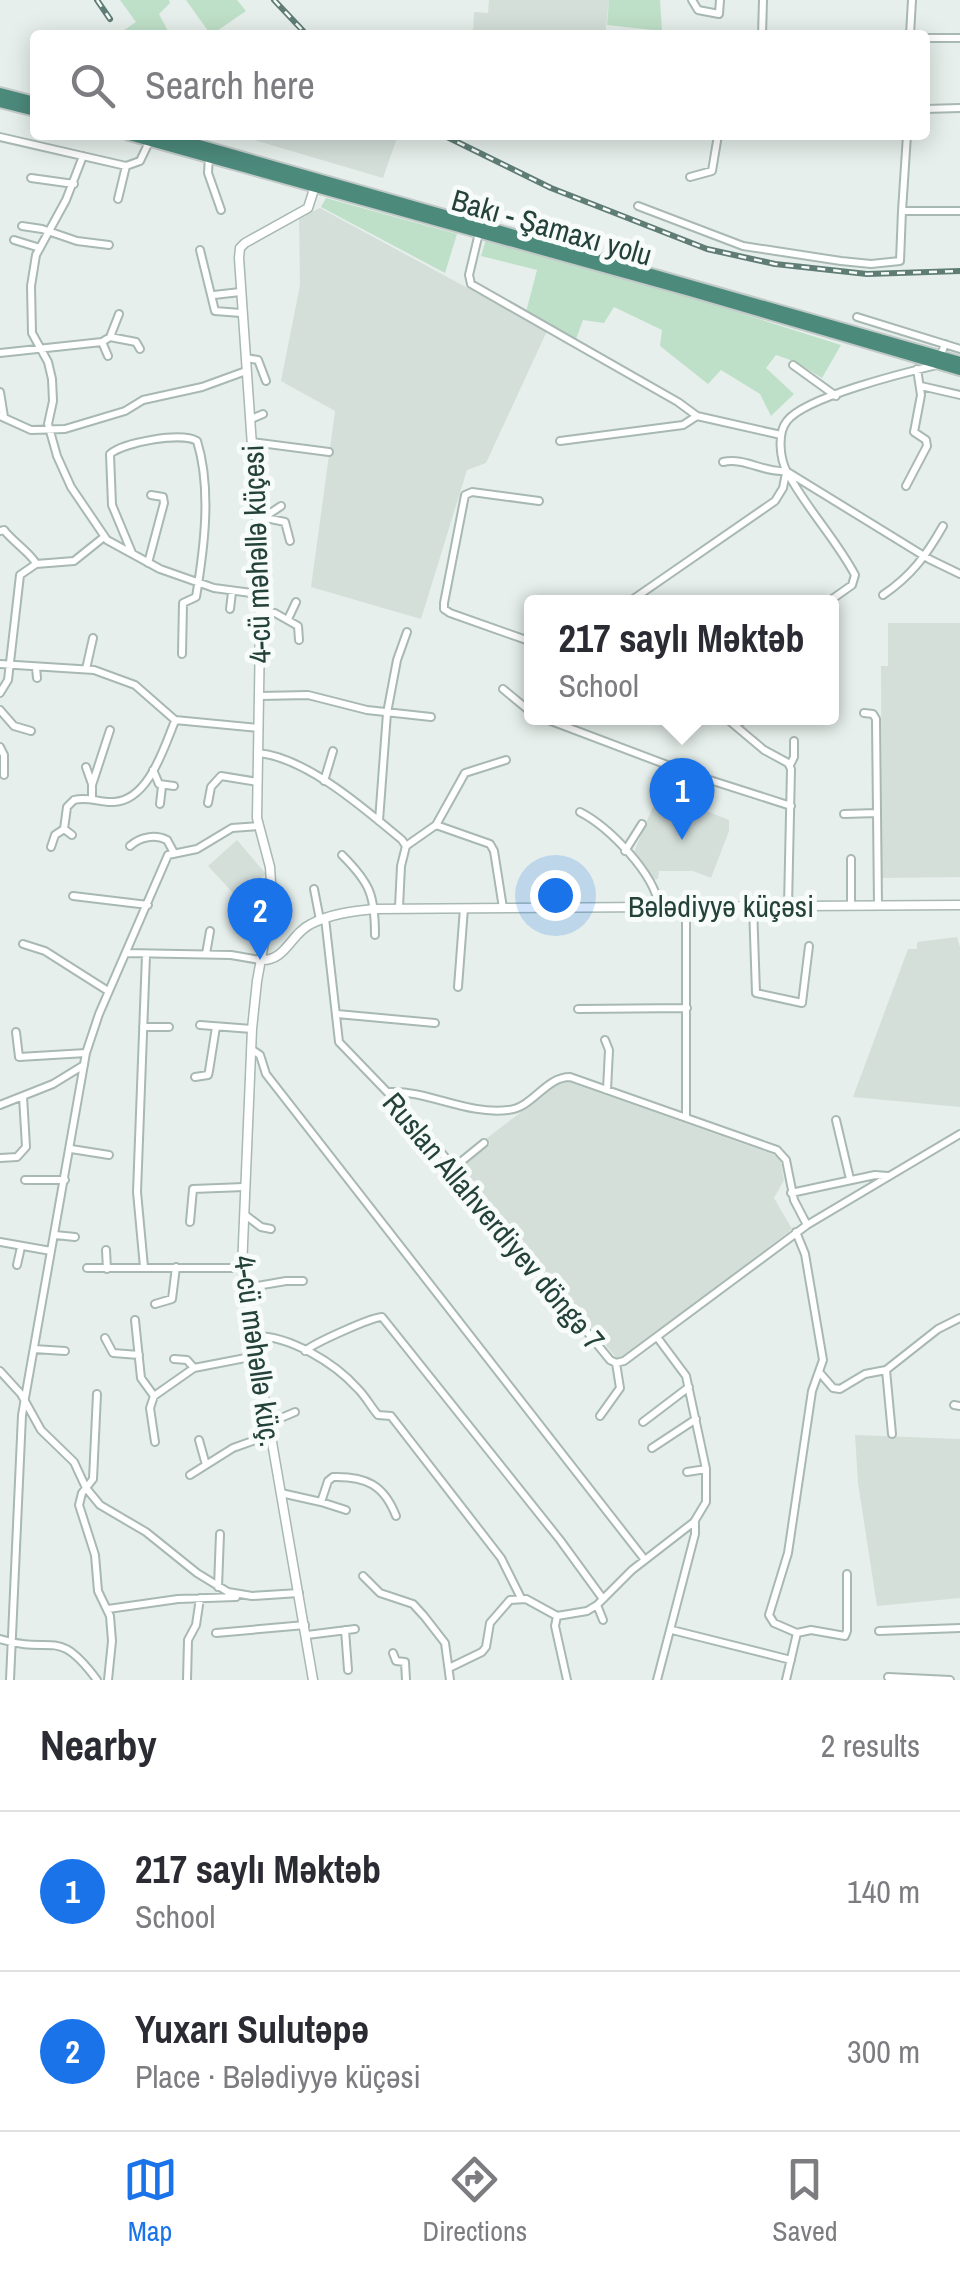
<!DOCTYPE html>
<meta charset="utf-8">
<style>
:root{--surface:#fff;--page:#f2f2f3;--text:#2b2b33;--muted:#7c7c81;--line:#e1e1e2;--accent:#1a73e8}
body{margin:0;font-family:"Archivo Narrow",sans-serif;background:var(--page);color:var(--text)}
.you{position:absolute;left:555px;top:895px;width:35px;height:35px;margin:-25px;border:8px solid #fff;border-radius:50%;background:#1a73e8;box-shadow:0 0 0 15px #1a73e833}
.badge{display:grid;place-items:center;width:65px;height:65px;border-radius:50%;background:var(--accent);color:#fff;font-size:32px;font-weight:700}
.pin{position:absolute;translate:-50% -82px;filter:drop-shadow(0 2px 5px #0008)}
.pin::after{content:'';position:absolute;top:52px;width:35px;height:30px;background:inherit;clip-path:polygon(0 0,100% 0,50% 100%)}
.popup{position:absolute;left:524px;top:595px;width:315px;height:130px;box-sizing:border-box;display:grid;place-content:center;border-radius:10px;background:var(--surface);filter:drop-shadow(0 2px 8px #0005);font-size:32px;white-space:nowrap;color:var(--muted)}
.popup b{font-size:38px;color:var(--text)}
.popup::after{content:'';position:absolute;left:50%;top:100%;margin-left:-20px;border:20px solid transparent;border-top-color:var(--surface)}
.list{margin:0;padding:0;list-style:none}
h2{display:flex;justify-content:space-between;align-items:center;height:130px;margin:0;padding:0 40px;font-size:42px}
h2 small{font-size:32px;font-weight:400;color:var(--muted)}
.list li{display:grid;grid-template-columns:65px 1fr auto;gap:30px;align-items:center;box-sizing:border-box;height:160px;padding:0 40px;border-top:2px solid var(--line)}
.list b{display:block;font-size:38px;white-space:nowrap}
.list p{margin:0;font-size:32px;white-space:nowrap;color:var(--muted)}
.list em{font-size:32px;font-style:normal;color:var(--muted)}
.icon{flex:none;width:55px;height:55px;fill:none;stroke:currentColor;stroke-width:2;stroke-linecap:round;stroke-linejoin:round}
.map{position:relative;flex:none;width:960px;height:1680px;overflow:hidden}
.search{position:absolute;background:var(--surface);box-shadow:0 5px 25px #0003;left:30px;right:30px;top:30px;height:110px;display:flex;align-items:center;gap:25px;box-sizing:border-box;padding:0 35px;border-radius:10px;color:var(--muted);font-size:38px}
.sheet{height:450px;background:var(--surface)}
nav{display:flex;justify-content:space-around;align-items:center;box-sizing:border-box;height:140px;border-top:2px solid var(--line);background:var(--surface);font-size:28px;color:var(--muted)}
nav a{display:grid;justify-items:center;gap:5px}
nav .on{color:var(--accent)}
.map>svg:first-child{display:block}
</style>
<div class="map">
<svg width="960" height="1680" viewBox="0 0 960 1680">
<rect width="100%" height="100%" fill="#e6efeb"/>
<!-- built -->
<path fill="#d4dfda" d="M489 0H609L605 35H473L474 12 488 13Z
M237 135H398L383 178Z
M320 208 547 331 486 463 467 470 421 619 311 587 335 411 281 381 300 285 299 218Z
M888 623H960V877L882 878 881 666H888Z
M667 795 729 820V831L711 878 693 871H659L658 879 652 880 634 852 655 802Z
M237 840 266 874 236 896 208 866Z
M957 937 960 947V1107L853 1097 908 949H917V942Z
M563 1080 780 1157 784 1180 774 1198 792 1229 619 1361 459 1169 490 1144 487 1138Z
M855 1435 960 1439V1598L877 1606 858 1483Z"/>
<!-- green -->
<path fill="#bfe0c8" d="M120 0H169L170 3 159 14 170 35H117L136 22Z
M186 0H237L246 11 211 35Z
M609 0H660L662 31 607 25Z
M326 198 457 234 445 273 321 207Z
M486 239 677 293 841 345 822 378 796 362 776 355 766 368 794 394 771 416 760 394 721 370 708 384 660 346 662 330 614 307 604 323 583 320 576 339 526 312 537 270 481 256Z"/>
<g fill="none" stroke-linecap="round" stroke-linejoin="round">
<defs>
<path id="minor" d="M692 0 698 10 719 14 720 0
M762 35 763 0
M910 35 912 0
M925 38H960
M925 109 960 108
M742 135H752
M907 135 902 211H960
M0 137 126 166 140 161 150 140
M83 156 66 200 36 255 31 286 32 333 48 362 52 379 53 401 48 424 57 456 71 487 107 540 160 569 214 588 259 594
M209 156 208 173 221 210
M690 177 712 171 718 135
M31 178 74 184
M118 199 126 166
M638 206 743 246 841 261 871 264 900 261 902 211
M22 226 42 229 77 241 109 245
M479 233 469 275 471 284 678 402 697 416 781 435
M14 240 40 248
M200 250 215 311 241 313
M214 295 240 292
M857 317 960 349
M110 337 136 342 140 349
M102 342 108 356
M0 353 102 342 110 337 119 314
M246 358 258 360 266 381
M793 365 836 396
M921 386 960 395
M0 392 4 417
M0 416 31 430 65 429 125 411 143 400 202 387 246 371
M251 419 263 414
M560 441 683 425 697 416
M252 442 329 452
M723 462C745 457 763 473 786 471L929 559 960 574
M906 486 927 446 926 440 914 432 921 395 917 369
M263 518 281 506
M266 518 285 522 290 541
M0 531 4 530C12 541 33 555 36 564
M132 553 112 505 110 454C124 442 181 432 197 441 212 489 204 549 196 597L183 603 182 654
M148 563 164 503 163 497 151 495
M883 595C911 576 926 556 943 526
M629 602 775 501 783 488 786 473
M828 602 852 585 855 575C836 539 806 508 787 472 780 459 777 433 787 421 805 397 907 372 937 365L945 344
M230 609 232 592
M260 612 275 613 298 626 299 640
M288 619 296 602
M532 642 450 613 444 609V603L465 495 472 492 539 501
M0 664 94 670 135 685 175 720 259 728
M36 668 37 678
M86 669 93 638
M503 689 532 713
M0 693 8 680 20 575 36 564 74 561 104 537
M259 696 308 695 367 710 431 717
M0 710 14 726 31 731
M864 713 873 714 876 719 878 905
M543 718 691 774 791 806
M726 718 764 750 788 763 791 769 788 906
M737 724 747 718
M0 747 4 755V775
M258 753C306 757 366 810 402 840L406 846 401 866 399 907
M790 765 794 757V741
M86 767 92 784
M153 770 159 784 174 786
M324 781 333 751
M92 797V785L110 730
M208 803 211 787 221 776 258 782
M686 803 691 774
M160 804 162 786
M580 812C609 827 654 873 659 906
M844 814 877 813
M379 821 387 713 397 660 407 632
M436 825 490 844 494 851 503 908
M64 829 72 835
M130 846C140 837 155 834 167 840L173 851
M406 846 436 825 465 773 506 760
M51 847 55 835 64 829 67 807 74 800C89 796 99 803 114 802 149 800 164 747 175 721
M625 851 642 824
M342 855C370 883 375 895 375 935
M314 889 320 920
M73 896 148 905
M851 905V859
M686 906V1117
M753 906 756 993 802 1003 809 946
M325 918 339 1042 418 1124 610 1360 616 1363 624 1361 807 1225 960 1134
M269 920 245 909 243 898 251 890 272 889
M23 944 45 951 108 991
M127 953 231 955 260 960
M206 954 210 931
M458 987 464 908
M578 1009 687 1008
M337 1014 435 1023
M200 1025 252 1029
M143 1027H169
M16 1032 19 1057 86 1053
M605 1040 609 1050 607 1090
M251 1049 260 1055 266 1074 645 1560
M195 1077 208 1075 209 1071 216 1027
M390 1092C426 1090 467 1115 508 1110 533 1108 545 1077 570 1077L777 1150 786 1160 794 1200 807 1225
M0 1105 53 1084 84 1065
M836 1120 850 1179
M71 1149 109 1155
M0 1158 17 1157 26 1147 23 1096
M452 1169 484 1143
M25 1180H65
M791 1193 875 1175 888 1176
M244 1214 261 1227 271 1229
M190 1222 193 1189 244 1187
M55 1235 75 1237
M0 1242 51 1251
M106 1250 107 1269
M17 1265 21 1247
M144 1267 137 1192 146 955
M87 1268H242
M245 1288 286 1281H303
M155 1304 172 1299 176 1267
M135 1320 141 1378 154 1396
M252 1336C288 1334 335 1363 358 1389 366 1397 371 1407 378 1415L391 1416 501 1558 521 1598
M105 1338 113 1353 139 1355
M34 1349 65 1351
M305 1351C314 1343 372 1317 382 1317L560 1540 603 1599
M174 1359 187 1360 194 1368
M886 1370 892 1434
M0 1371 21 1394 41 1430 74 1462 86 1488 100 1505 146 1532 197 1573 228 1592 252 1596 299 1593
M820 1373 833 1388 840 1389 865 1374 886 1370 938 1329 960 1318
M97 1394 93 1479 82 1493 79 1505 95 1555 98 1591 110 1616 112 1641 108 1680
M954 1405 960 1406
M600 1416 620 1388 616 1363
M643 1422 689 1387
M269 1423 295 1412
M199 1440 206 1465
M155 1442 150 1408 154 1396 194 1368 256 1356
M652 1448 696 1419
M687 1472 706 1469
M190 1475 233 1448 269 1435
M281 1493 321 1502 328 1481 333 1477C366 1476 384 1485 396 1516
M321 1502 346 1510
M363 1576 380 1593 413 1604 424 1616 445 1643 450 1680
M218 1587 220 1534
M597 1605 603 1620
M108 1609 178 1599 236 1597
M345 1630 348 1670
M672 1630 791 1660
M879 1631 960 1628
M216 1633 305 1625
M797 1633 811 1630 845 1636 847 1631V1574
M307 1635 355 1629
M0 1639C54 1656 56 1625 97 1680
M393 1653 396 1661 405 1662 406 1680
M449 1668 482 1652 486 1647 490 1623 510 1600 526 1599 557 1616
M888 1677 950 1680
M10 1680 22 1415 86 1053 99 1014 168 855 197 849 232 828 258 826
M187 1680 188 1640 196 1625 200 1598
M567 1680 555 1626 557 1616 587 1611 597 1605 632 1570 694 1522 706 1502V1469L686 1376 657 1337
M657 1680 695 1534V1523
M786 1680 797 1633 774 1623 769 1615 788 1553 812 1391 823 1360 805 1254 796 1232"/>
<path id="tertiary" d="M260 960C286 962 290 934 311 924 330 914 353 911 375 909L960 905
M313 1680 242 1268 252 1029 257 981 272 899 270 867 257 818 260 632 257 518 239 258 240 248 245 243 308 208 315 186"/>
<path id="trunk" d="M0 93 35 102
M0 102 35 111
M129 135 690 291 960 370
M164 135 960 362"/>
</defs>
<!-- minor casing -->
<use href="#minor" stroke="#a8b8b2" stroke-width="10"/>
<!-- tertiary casing -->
<use href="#tertiary" stroke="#a8b8b2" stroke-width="11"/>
<!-- trunk casing -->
<use href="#trunk" stroke="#c2cac8" stroke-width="14"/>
<!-- minor -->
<use href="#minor" stroke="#fff" stroke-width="6"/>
<!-- tertiary -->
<use href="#tertiary" stroke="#fff" stroke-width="8"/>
<!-- trunk -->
<use href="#trunk" stroke="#4c8a7c" stroke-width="10"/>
<defs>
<path id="rail" d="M97 0 110 19
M274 0 307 35
M443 135 551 188 707 249 775 264 867 274 960 271"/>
</defs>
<!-- rail casing -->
<use href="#rail" stroke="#5f7d75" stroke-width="6"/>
<!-- rail -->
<use href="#rail" stroke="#f7fbf9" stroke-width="2.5" stroke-dasharray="8" stroke-linecap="butt"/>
</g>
<g text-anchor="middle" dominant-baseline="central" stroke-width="10" stroke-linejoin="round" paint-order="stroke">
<!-- street labels -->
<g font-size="30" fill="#24423a" stroke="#f7fbf9">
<text transform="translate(552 227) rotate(16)">Bakı - Şamaxı yolu</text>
<text transform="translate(256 554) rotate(-92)">4-cü məhəllə küçesi</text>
<text x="721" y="906">Bələdiyyə küçəsi</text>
<text transform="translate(494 1221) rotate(50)">Ruslan Allahverdiyev döngə 7</text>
<text transform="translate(258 1351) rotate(82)">4-cü məhəllə küç.</text>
</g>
</g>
</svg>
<div class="you"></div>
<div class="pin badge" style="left:682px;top:840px">1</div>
<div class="popup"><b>217 saylı Məktəb</b>School</div>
<div class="pin badge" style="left:260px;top:960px">2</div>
<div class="search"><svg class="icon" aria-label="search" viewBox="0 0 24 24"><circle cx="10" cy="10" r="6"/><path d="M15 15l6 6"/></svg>Search here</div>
</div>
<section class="sheet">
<h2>Nearby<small>2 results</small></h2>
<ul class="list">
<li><span class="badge">1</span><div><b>217 saylı Məktəb</b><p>School</p></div><em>140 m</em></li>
<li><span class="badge">2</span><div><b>Yuxarı Sulutəpə</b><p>Place · Bələdiyyə küçəsi</p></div><em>300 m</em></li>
</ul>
</section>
<nav>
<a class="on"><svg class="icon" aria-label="map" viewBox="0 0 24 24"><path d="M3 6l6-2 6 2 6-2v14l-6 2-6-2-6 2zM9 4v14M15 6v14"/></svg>Map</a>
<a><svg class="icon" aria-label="directions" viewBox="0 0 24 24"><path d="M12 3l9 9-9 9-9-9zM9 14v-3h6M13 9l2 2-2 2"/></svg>Directions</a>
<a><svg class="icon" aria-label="saved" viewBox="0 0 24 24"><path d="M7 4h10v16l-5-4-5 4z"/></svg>Saved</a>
</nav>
